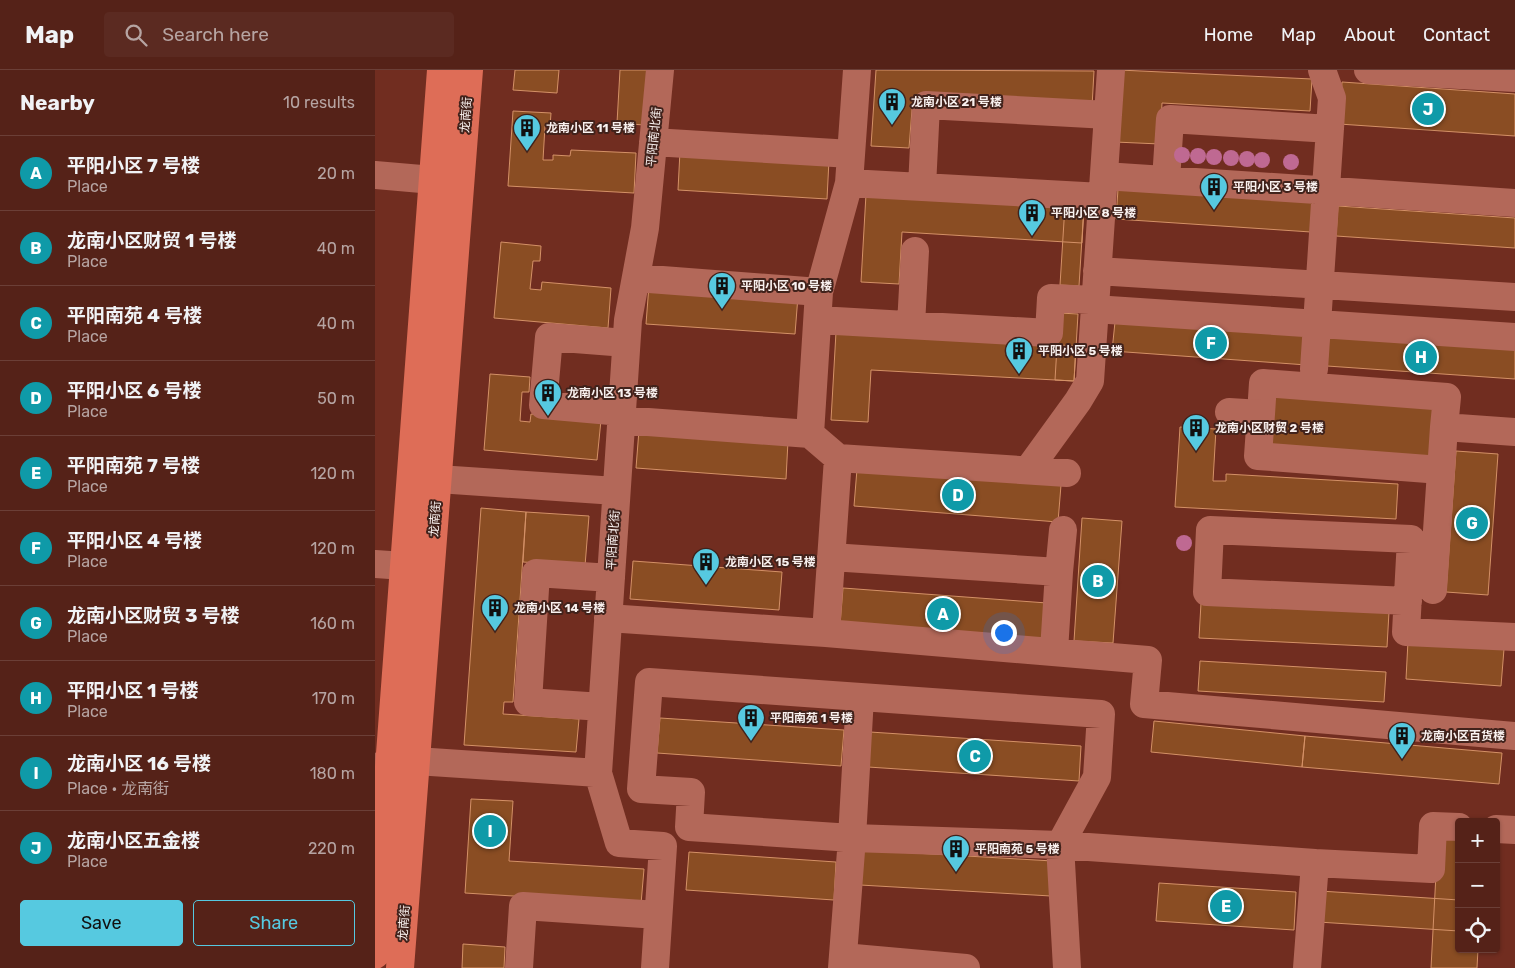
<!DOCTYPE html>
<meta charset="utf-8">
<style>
:root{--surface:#552218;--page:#5b2a21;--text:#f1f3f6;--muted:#b6a4a2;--line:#6b3f37;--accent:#56c9e0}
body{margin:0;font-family:Rubik,"Noto Sans SC",sans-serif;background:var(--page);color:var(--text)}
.controls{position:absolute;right:15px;bottom:15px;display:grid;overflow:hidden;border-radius:5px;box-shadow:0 1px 4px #0004}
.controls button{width:45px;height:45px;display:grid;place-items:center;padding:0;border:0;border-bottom:1px solid var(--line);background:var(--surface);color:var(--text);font:25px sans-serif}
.you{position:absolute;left:628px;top:562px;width:18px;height:18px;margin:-12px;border:4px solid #fff;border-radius:50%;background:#1a73e8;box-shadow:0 0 0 8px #1a73e833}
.badge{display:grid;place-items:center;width:32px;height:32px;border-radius:50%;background:var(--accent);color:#fff;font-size:16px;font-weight:700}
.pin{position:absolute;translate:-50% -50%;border:2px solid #fff;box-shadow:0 1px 5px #0006}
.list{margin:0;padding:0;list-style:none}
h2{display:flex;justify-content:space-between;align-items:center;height:65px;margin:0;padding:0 20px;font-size:21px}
h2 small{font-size:16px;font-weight:400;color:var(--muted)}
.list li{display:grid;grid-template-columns:32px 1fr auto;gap:15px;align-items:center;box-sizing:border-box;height:75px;padding:0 20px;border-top:1px solid var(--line)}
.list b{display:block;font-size:19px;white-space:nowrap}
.list p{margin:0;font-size:16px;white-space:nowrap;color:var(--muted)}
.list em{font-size:16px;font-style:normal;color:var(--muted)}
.actions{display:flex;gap:10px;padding:15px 20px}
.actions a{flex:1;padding:11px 0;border:1px solid var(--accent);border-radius:5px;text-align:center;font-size:18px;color:var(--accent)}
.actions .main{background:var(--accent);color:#111}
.icon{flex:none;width:28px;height:28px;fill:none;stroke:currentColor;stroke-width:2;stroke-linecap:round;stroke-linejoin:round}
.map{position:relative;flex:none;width:1140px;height:898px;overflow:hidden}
header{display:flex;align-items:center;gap:30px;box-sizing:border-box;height:70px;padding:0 25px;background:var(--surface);border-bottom:1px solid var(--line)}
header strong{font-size:24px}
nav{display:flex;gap:28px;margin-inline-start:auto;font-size:18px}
.search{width:350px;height:45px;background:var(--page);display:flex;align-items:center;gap:12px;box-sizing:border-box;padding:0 18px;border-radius:5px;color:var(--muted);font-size:19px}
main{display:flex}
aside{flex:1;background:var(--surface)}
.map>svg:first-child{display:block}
</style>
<header>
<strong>Map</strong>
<div class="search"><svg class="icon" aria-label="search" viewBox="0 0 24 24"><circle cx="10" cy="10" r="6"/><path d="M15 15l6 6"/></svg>Search here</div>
<nav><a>Home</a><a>Map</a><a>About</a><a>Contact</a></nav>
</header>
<main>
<aside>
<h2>Nearby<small>10 results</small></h2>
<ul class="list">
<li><span class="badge" style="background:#0f9aa8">A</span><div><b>平阳小区 7 号楼</b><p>Place</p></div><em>20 m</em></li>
<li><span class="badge" style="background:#0f9aa8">B</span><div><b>龙南小区财贸 1 号楼</b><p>Place</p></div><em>40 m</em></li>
<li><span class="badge" style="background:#0f9aa8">C</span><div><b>平阳南苑 4 号楼</b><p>Place</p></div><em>40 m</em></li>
<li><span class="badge" style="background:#0f9aa8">D</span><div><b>平阳小区 6 号楼</b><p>Place</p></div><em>50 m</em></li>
<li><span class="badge" style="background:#0f9aa8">E</span><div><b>平阳南苑 7 号楼</b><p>Place</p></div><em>120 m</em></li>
<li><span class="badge" style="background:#0f9aa8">F</span><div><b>平阳小区 4 号楼</b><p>Place</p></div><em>120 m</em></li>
<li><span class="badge" style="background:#0f9aa8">G</span><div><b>龙南小区财贸 3 号楼</b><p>Place</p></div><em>160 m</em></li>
<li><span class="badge" style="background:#0f9aa8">H</span><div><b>平阳小区 1 号楼</b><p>Place</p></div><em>170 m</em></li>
<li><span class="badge" style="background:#0f9aa8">I</span><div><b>龙南小区 16 号楼</b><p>Place · 龙南街</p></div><em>180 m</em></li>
<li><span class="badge" style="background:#0f9aa8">J</span><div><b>龙南小区五金楼</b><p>Place</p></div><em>220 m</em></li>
</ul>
<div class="actions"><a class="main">Save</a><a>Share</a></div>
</aside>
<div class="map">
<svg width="1140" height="898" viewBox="0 0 1140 898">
<rect width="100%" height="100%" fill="#712d20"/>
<!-- building -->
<path fill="#8a4d23" stroke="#d49167" d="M140 0H184L182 23 138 20Z
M245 0H273L269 55 242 53Z
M501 0 719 1 717 37 538 27 534 78 496 76Z
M744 0 937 9 935 41 787 33 785 74 740 72Z
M967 12 1140 24V66L964 54Z
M138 41 176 43 175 57 170 56 168 90H178V85L195 86 196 80 261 83 259 123 133 116Z
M305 81 454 90 452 129 303 120Z
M743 119 938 132 936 162 741 149Z
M491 124 709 136 707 173 527 162 524 214 486 212Z
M690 135 709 136 704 216 685 215Z
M963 136 1140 148V178L961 166Z
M126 172 166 176 165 191H158L155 219 166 220 167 212 236 218 233 258 119 248Z
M274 215 423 226 420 264 271 254Z
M684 243 703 244 699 311 680 310Z
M740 252 934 264 932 295 737 281Z
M461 262 701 276 699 311 496 300 493 352 456 350Z
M954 266 1140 279V309L952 296Z
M115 304 155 307 154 322H147L145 351 155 352 156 344 226 350 222 390 109 380Z
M896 321 1060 333 1056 390 892 378Z
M805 357 841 359 838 411H851V404L1023 414 1021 449 800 437Z
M264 360 413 371 411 409 261 398Z
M1081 381 1123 384 1113 525 1071 522Z
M482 399 686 415 683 452 479 436Z
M106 438 151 442 138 632H129L128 644 204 649 201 682 89 675Z
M151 442 214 446 210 496 148 492Z
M707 448 747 451 738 573 699 571Z
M258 491 407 502 404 540 255 529Z
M468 518 672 533 669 571 465 555Z
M826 533 1014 542 1012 577 824 568Z
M1033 571 1129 579 1126 616 1031 609Z
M825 591 1011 602 1009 632 823 621Z
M285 648 469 660 466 696 282 683Z
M779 651 930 666 927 697 776 682Z
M495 662 706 676 704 711 493 697Z
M930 666 1127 683 1124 714 927 697Z
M96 729 138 731 134 791 269 799 266 834 90 823Z
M1063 766 1084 767V879H1103L1102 898H1056Z
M487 780 678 791 676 826 485 815Z
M314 782 461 792 459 830 311 820Z
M784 813 921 822 919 860 781 851Z
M945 821 1084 830V861L943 852Z
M88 874 130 877 129 898H87Z"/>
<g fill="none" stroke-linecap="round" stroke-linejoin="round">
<!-- minor -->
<path stroke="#b36859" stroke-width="28" d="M482 0 474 113 444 222 435 364 463 388 692 403
M993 0 1140 8
M278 72 476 84
M0 105 58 110
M729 106 1140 133
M791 110 795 49 955 59
M474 113 727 127
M547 117 551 35 733 45
M722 201 1140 227
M261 208 444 222
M719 239 1140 267
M443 250 674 263 676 228 720 230
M536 255 540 181
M939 299 957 28 947 0
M247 342 168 335 174 267 251 273
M854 342 886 344 888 313 1072 327 1069 357
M886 344 883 386 1066 400
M246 350 435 364
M653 400 703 331 715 311 736 0
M63 409 241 421
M456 487 684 502 679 581
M0 494 29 496
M684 502 688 460
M1058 520 1069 357 1140 362
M1033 531 832 522 835 460 1036 469 1031 562 1140 567
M233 548 451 563 463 388
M451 563 773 590 769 634 1140 666
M485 627 477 768 685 775 940 793 932 898
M227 637 153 632 161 503 236 508
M0 697 41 691 223 703
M1121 759 1140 760
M940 793 1056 799 1058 756 1084 757
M468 887 591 898
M144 898 148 836 283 845
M280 898 288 776 244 773 223 703 253 250 270 158 285 0
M467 898 477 768 314 757 316 722 266 719 274 612 726 644 722 707 685 775 692 898"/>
<!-- major -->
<path stroke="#de6d57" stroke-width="28" d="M0 885 66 0
M25 898 94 0"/>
</g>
<!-- trees -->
<g fill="#bf6992">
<circle cx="807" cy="85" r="8"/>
<circle cx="823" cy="86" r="8"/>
<circle cx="839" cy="87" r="8"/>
<circle cx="856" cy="88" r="8"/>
<circle cx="872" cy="89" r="8"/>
<circle cx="887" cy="90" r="8"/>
<circle cx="916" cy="92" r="8"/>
<circle cx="809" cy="473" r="8"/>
</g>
<!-- icons -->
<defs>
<symbol id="building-pin" viewBox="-11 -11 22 30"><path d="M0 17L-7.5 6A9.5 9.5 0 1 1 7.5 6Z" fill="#56c9e0" stroke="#41221b"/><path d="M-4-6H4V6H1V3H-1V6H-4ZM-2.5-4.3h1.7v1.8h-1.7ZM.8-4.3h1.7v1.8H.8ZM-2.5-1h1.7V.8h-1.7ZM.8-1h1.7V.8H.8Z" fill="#111"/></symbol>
</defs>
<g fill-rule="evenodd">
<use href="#building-pin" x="501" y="16" width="32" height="43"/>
<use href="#building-pin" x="136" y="42" width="32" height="43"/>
<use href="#building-pin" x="823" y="101" width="32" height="43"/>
<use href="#building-pin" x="641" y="127" width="32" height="43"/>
<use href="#building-pin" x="331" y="200" width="32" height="43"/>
<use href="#building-pin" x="628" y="265" width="32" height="43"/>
<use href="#building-pin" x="157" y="307" width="32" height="43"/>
<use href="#building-pin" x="805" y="342" width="32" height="43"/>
<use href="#building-pin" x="315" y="476" width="32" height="43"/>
<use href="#building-pin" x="104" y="522" width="32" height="43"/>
<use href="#building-pin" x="360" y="632" width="32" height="43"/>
<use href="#building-pin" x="1011" y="650" width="32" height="43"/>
<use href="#building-pin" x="565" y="763" width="32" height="43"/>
</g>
<g text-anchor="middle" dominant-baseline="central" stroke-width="4" stroke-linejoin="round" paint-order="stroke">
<!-- poi labels -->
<g font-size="12" font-weight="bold" fill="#f9f1ef" stroke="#41221b" text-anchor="start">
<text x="536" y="32">龙南小区 21 号楼</text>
<text x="171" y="58">龙南小区 11 号楼</text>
<text x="858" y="117">平阳小区 3 号楼</text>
<text x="676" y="143">平阳小区 8 号楼</text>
<text x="366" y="216">平阳小区 10 号楼</text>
<text x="663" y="281">平阳小区 5 号楼</text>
<text x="192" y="323">龙南小区 13 号楼</text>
<text x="840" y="358">龙南小区财贸 2 号楼</text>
<text x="350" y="492">龙南小区 15 号楼</text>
<text x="139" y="538">龙南小区 14 号楼</text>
<text x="395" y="648">平阳南苑 1 号楼</text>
<text x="1046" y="666">龙南小区百货楼</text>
<text x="600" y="779">平阳南苑 5 号楼</text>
</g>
<!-- street labels -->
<g font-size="12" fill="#f9f1ef" stroke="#41221b">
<text transform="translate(91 45) rotate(-86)">龙南街</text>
<text transform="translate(279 67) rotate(-84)">平阳南北街</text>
<text transform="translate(60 449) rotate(-86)">龙南街</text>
<text transform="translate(238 470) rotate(-86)">平阳南北街</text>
<text transform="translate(29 853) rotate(-86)">龙南街</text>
</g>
</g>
</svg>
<div class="controls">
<button>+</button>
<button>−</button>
<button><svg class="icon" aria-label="locate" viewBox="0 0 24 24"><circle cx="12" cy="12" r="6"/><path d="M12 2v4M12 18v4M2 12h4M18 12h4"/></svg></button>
</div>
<div class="you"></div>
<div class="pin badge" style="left:568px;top:544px;background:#0f9aa8">A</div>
<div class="pin badge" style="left:723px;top:511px;background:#0f9aa8">B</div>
<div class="pin badge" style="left:600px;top:686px;background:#0f9aa8">C</div>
<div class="pin badge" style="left:583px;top:425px;background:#0f9aa8">D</div>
<div class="pin badge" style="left:851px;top:836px;background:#0f9aa8">E</div>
<div class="pin badge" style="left:836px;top:273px;background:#0f9aa8">F</div>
<div class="pin badge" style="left:1097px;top:453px;background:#0f9aa8">G</div>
<div class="pin badge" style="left:1046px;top:287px;background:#0f9aa8">H</div>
<div class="pin badge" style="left:115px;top:761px;background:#0f9aa8">I</div>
<div class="pin badge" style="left:1053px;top:39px;background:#0f9aa8">J</div>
</div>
</main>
